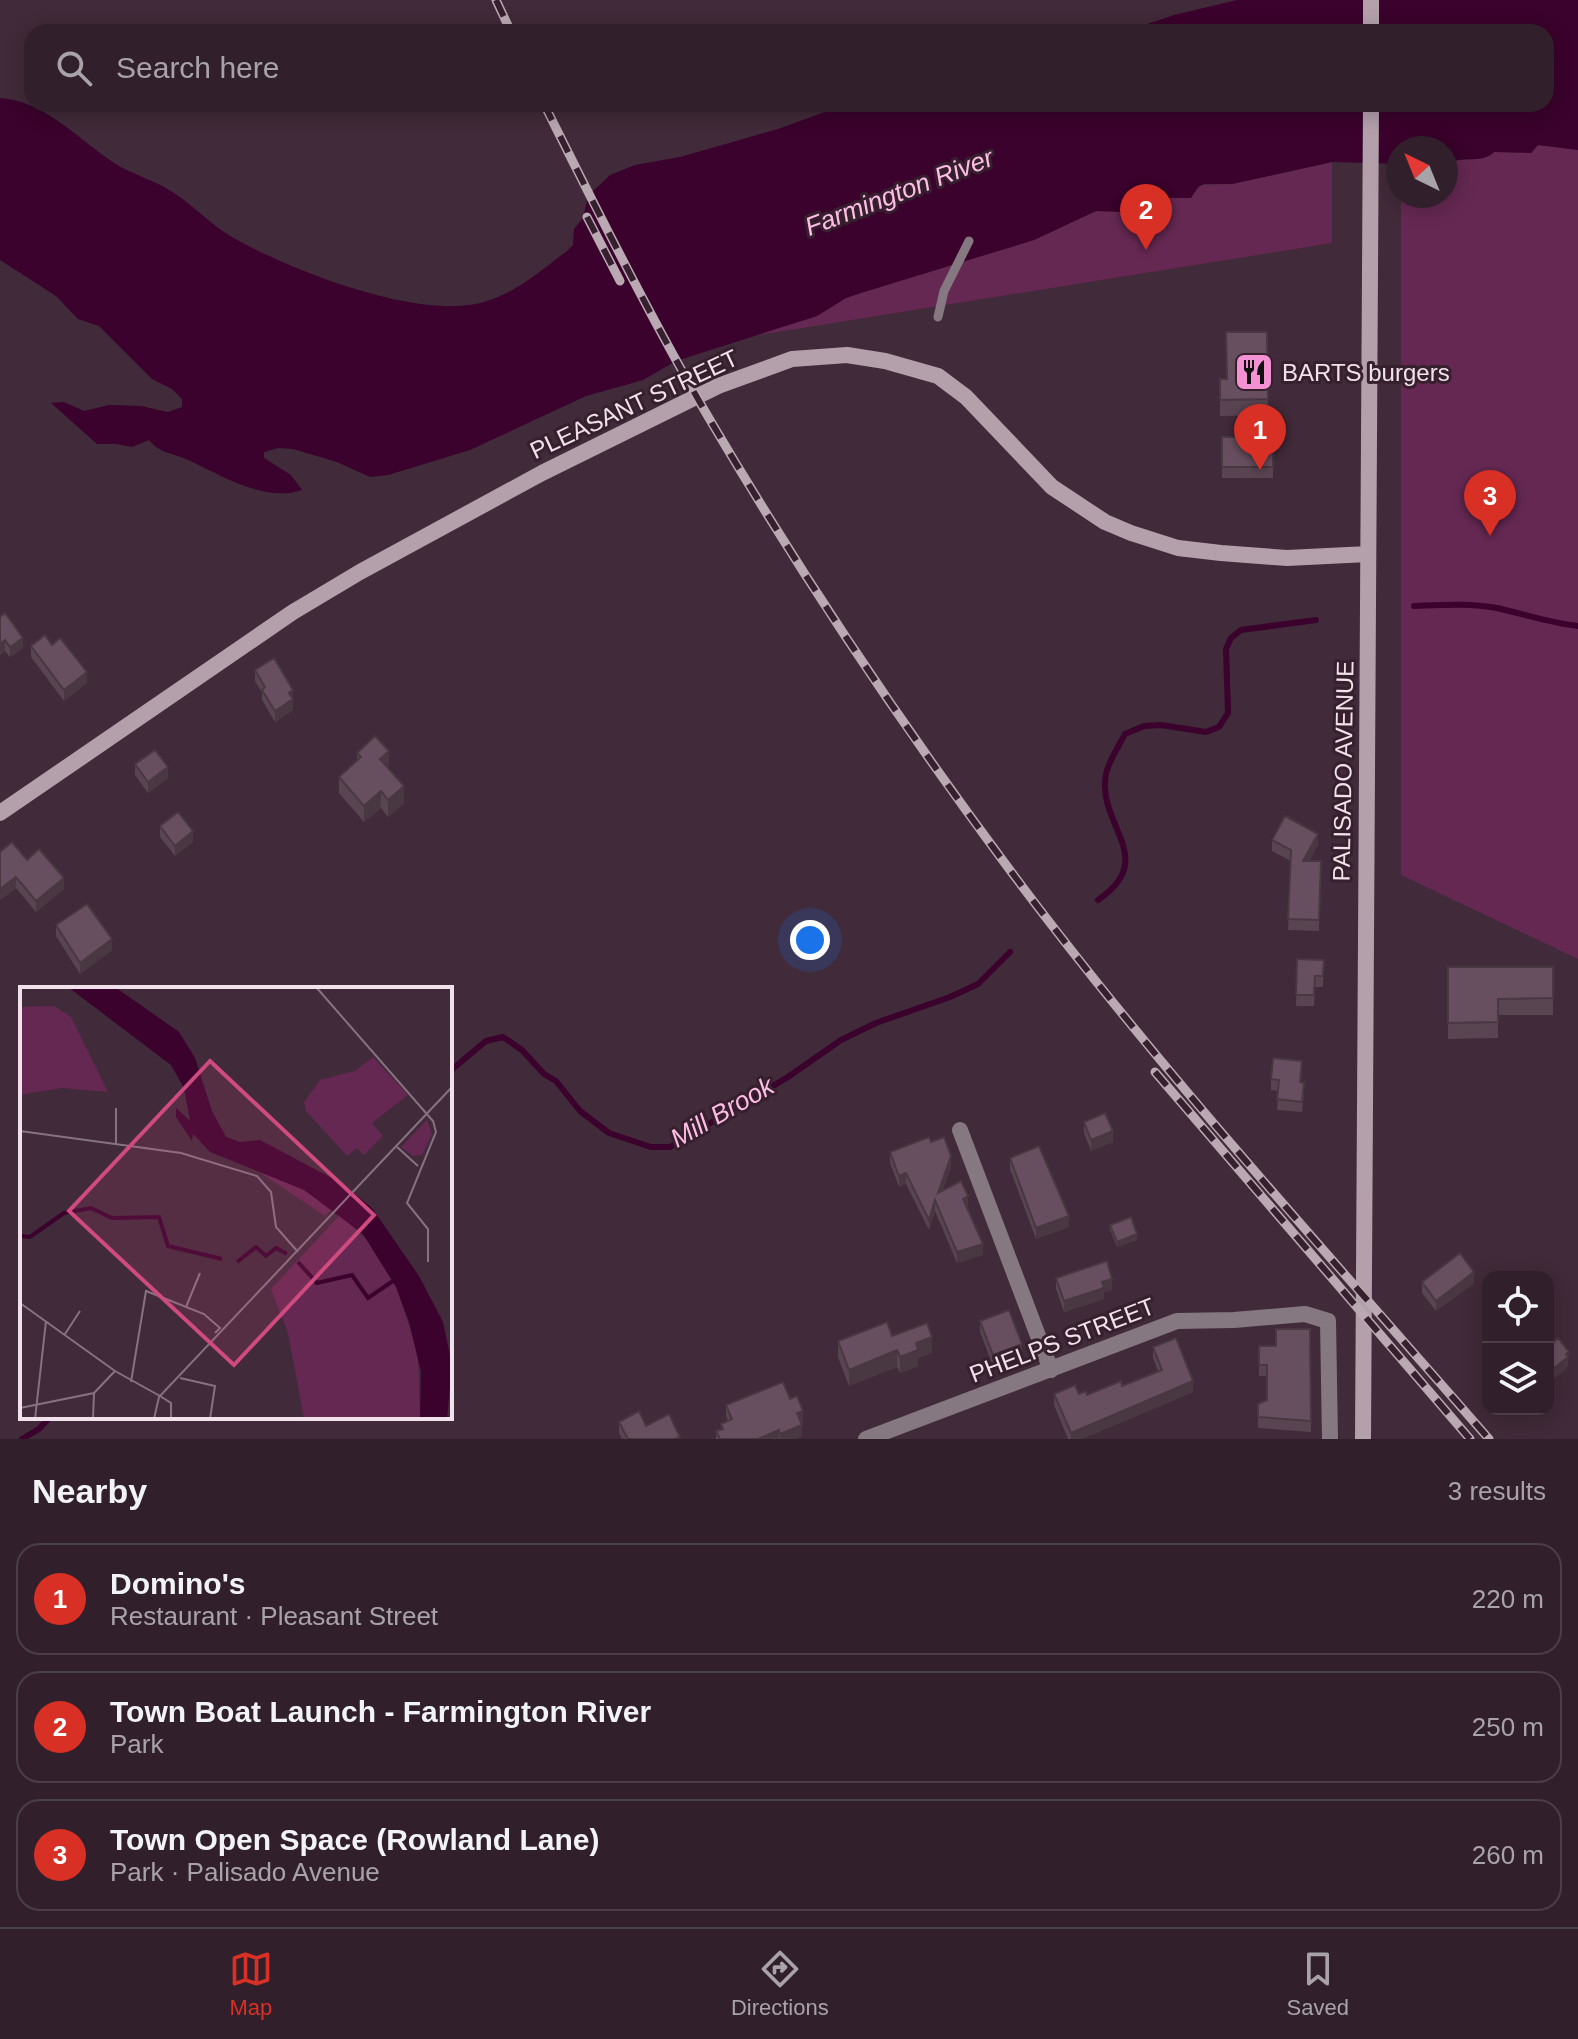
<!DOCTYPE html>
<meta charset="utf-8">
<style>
:root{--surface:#31202b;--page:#392833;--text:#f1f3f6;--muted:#a8a3a9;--line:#4c3e47;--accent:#d93025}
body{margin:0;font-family:Helvetica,sans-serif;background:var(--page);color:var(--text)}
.controls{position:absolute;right:24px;bottom:24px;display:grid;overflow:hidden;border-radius:16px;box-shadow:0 4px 20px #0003}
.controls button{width:72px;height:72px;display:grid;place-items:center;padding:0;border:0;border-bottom:2px solid var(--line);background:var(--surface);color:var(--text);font:40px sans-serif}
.compass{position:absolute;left:1386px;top:136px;width:72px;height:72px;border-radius:50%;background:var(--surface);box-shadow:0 4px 20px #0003;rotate:317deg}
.you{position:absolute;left:810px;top:940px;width:28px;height:28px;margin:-20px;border:6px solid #fff;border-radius:50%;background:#1a73e8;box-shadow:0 0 0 12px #1a73e833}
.badge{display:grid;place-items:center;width:52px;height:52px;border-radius:50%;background:var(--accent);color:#fff;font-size:26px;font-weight:700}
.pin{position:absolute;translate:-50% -66px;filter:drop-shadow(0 2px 4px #0008)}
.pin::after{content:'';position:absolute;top:42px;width:28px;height:24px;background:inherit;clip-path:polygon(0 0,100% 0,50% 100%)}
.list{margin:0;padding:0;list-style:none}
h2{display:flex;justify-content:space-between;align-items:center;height:104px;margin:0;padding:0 32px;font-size:34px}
h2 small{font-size:26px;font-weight:400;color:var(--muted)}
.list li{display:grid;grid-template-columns:52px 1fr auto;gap:24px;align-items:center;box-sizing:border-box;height:112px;margin:0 16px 16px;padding:0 16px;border:2px solid var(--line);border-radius:24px}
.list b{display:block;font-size:30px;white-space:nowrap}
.list p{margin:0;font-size:26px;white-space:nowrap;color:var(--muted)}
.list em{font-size:26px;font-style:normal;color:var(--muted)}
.icon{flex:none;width:44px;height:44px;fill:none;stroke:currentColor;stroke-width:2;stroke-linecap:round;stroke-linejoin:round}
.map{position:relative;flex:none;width:1578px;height:1439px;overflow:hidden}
.search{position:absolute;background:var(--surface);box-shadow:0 4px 20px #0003;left:24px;right:24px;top:24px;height:88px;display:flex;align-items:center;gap:20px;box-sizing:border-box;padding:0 28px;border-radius:24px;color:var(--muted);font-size:30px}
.sheet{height:488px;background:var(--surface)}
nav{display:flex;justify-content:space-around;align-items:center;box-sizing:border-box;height:112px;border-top:2px solid var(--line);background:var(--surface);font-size:22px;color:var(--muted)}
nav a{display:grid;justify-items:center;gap:4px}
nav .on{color:var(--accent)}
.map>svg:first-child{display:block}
</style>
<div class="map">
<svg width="1578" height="1439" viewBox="0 0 1578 1439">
<rect width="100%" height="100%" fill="#412a39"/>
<!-- green -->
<path fill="#652852" d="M1538 145 1578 150V959L1401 875V196H1446V165C1461 154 1480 165 1494 152L1531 153Z
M1332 162V243L746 337 817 316 846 298 864 292 1034 240 1096 211 1125 212 1159 198H1190L1201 185 1232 184Z"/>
<!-- water -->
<path fill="#3a022c" d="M1237 0H1578V150L1538 145 1531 153 1494 152C1481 165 1461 154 1446 165V148H1398V164L1332 162 1232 184H1204L1198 187 1191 198H1159L1124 212 1096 211 1034 240 864 292 846 298 817 316 676 361 643 380 586 396 470 450 388 475 370 477 337 462 293 449 278 448 264 452V458L291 475 302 490C265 503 221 475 188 460 174 453 160 454 149 440L132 447 116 444H97L51 403 64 402 84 411 109 405 141 406 168 412 182 407V399L172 389 152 379 99 326 78 319 56 296 0 260V98C45 101 78 139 114 163 133 175 155 180 174 193 194 206 210 224 232 237 290 270 414 319 480 303 514 295 540 271 567 251L573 245 574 229 583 218 588 196 610 175 635 165 680 157 778 129 847 104H1546V32H1124L1174 15Z"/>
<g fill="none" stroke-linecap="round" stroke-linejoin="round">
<!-- stream -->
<path stroke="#3a022c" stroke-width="6" d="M1414 606C1442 605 1469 603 1497 608 1524 614 1550 623 1578 626
M1098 900C1160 858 1096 825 1106 774 1109 760 1119 746 1125 734L1144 726 1161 725 1206 732 1219 727 1228 713 1226 649 1231 638 1241 630 1316 620
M450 1071 486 1041 503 1037 522 1050 544 1074 556 1081 580 1111 609 1133 651 1147H670L788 1077 841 1040 876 1023 950 997 978 984 1010 952
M22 1439 39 1429 50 1417"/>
<!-- lane -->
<path stroke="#857880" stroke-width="9" d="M938 317 944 291 969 241"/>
<!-- street -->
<path stroke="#857880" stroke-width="16" d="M960 1130 1051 1370
M866 1439 1177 1321 1234 1320 1305 1314 1328 1321 1330 1439"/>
<!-- secondary -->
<path stroke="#b3a0ab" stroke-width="16" d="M1371 32V0
M0 813 293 612 360 572 542 473 718 386 792 359 847 355 885 361 938 376 966 397 1052 487 1105 522 1131 533 1178 548 1221 553 1287 558 1368 554
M1363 1439 1371 104"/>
<defs>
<path id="rail" d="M496 0 511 32
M544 104C598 212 652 321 713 425 801 574 898 719 1001 858 1151 1061 1323 1248 1489 1439
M587 217 620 281
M1155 1072 1470 1439"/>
</defs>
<!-- rail casing -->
<use href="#rail" stroke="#baa8b3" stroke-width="9"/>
<!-- rail -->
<use href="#rail" stroke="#36202e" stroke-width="6" stroke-dasharray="18" stroke-linecap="butt"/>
</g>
<!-- wall -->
<path fill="#594452" d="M1267 332 1268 415 1220 416V379H1226Z
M1222 437H1273V478H1222Z
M0 617 23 648 10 657 5 651 0 655Z
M31 646 87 683 64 701 31 657Z
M255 670 293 690V710L275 722 262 700V693L255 681Z
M357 753 389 768 404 803 388 817 381 808 364 822 339 793V777L357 761Z
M135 764 168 778 148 793 135 775Z
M160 826 193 842 175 856 160 837Z
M1272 840 1318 845 1309 861H1321L1319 931 1288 930 1291 861 1272 851Z
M27 860 64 889 36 912 16 888 0 900Z
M56 925 112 950 80 974 56 936Z
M1297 959 1324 960 1323 987H1315L1314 1006H1296Z
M1448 967H1553V1015H1498V1038L1448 1039Z
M1302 1072 1301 1083 1304 1094 1302 1112 1277 1110 1278 1091 1271 1090V1079Z
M1084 1122 1113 1142 1091 1151 1084 1133Z
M931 1142 951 1167 942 1191 968 1207 967 1208 983 1255 957 1263 935 1211 929 1230 906 1184 899 1187 890 1163V1152Z
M1010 1158 1069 1227 1036 1239 1010 1169Z
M1110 1225 1137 1240 1117 1247 1110 1230Z
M1056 1278 1112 1290 1104 1292V1299L1064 1312 1056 1289Z
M1422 1282 1474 1283 1436 1311 1422 1293Z
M980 1321 1022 1355 993 1366 980 1332Z
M1310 1329 1311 1432 1258 1428V1404L1267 1400V1376H1259V1346H1276Z
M892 1336 932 1353 918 1358V1366L900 1373 897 1367 849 1386 838 1357V1341Z
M1153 1347 1193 1392 1082 1439H1068L1054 1405V1394L1087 1395 1122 1386 1158 1371 1153 1358Z
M790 1399 803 1422H801L802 1436 795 1439H716V1431L721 1430V1424L728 1421 726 1416V1405Z
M619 1422 646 1426 680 1439H622L619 1433Z"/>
<!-- shaded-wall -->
<path fill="#493742" d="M23 638V648L10 657V647Z
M5 640V651L0 655V644Z
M87 672V683L64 701V690Z
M293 690V710L275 722V711L289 693Z
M389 751V768L380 775V759Z
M168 767V778L148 793V782Z
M404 786V803L388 817V800Z
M381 791V808L364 822V806Z
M193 831V842L175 856V846Z
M1318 834V845L1303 872V861Z
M16 877V888L0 900V889Z
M64 878V889L36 912V901Z
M112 939V950L80 974V963Z
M1113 1131V1142L1091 1151V1140Z
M951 1156V1167L938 1204V1193Z
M906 1173V1184L899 1187V1176Z
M968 1196V1207L963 1210V1199Z
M935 1200V1211L929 1230V1220Z
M1069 1216V1227L1036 1239V1228Z
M1137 1234V1240L1117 1247V1242Z
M983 1244V1255L957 1263V1252Z
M1474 1272V1283L1436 1311V1301Z
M1112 1279V1290L1104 1292V1299L1064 1312V1301L1102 1282Z
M932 1337V1353L918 1358V1366L900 1373V1357L916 1343Z
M1022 1344V1355L993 1366V1355Z
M897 1350V1367L849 1386V1370Z
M1569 1352 1568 1367 1548 1384V1373Z
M1193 1381V1392L1082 1439H1071V1433Z
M803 1411V1422L797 1424V1413Z
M802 1425V1436L795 1439H780V1434Z
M779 1430V1439H758Z"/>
<!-- building -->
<path fill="#684f5f" stroke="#493742" stroke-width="2" d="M1226 332H1267L1268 399 1220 400V379H1227Z
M1222 437H1273V467H1222Z
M5 613 23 638 10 647 5 640 0 644V617Z
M45 635 52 645 60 638 87 672 64 690 31 646Z
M274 658 293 690 289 693 293 699 275 711 262 690 265 687 255 670Z
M375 736 389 751 380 759 404 786 388 800 381 791 364 806 339 777 361 757 357 753Z
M155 750 168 767 148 782 135 764Z
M178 812 193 831 175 846 160 826Z
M1285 816 1318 834 1303 861H1321L1319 920 1288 919 1291 850 1272 840Z
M12 842 27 860 39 849 64 878 36 901 16 877 0 889V852Z
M87 904 112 939 80 963 56 925Z
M1297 959 1324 960 1323 976H1315L1314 995H1296Z
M1448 967H1553V998L1498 999V1022L1448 1023Z
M1273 1058 1302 1061 1300 1082 1304 1083 1302 1102 1277 1099 1279 1080 1271 1079Z
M1105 1113 1113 1131 1091 1140 1084 1122Z
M929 1137 931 1142 944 1137 951 1156 938 1193 961 1181 968 1196 963 1199 983 1244 957 1252 935 1200 929 1220 906 1173 899 1176 890 1152Z
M1039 1146 1069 1216 1036 1228 1010 1158Z
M1131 1217 1137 1234 1117 1242 1110 1225Z
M1460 1253 1474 1272 1436 1301 1422 1282Z
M1107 1261 1112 1279 1102 1282 1104 1288 1064 1301 1056 1278Z
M1009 1310 1022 1344 993 1355 980 1321Z
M887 1322 892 1336 927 1323 932 1337 916 1343 918 1350 900 1357 897 1350 849 1370 838 1341Z
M1276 1329H1310L1311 1421 1258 1417V1404L1267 1400V1365H1259V1346H1276Z
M1176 1338 1193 1381 1071 1433 1054 1394 1075 1385 1079 1394 1086 1391 1087 1395 1121 1381 1122 1386 1162 1370 1153 1347Z
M1558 1338 1569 1352 1566 1354 1568 1357 1548 1373V1347Z
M783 1382 790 1399 797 1396 803 1411 797 1413 802 1425 780 1434 779 1430 758 1439H720L716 1431 723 1429 721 1424 732 1419 726 1405Z
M639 1411 646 1426 669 1414 680 1437 675 1439H628L619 1422Z"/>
<!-- icons -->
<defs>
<symbol id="restaurant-square" viewBox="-11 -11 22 22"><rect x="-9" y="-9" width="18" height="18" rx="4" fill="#f491d3" stroke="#36202e"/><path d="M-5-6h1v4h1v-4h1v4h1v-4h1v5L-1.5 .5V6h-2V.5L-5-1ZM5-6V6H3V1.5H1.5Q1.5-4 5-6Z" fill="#111"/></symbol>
</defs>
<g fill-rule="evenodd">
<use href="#restaurant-square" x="1232" y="350" width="44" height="44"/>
</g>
<g text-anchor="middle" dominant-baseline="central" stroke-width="6" stroke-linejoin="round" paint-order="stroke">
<!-- poi labels -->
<g font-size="24" fill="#f0e1ea" stroke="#36202e" text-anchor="start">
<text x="1282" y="372">BARTS burgers</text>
</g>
<!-- street labels -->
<g font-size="24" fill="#f0e1ea" stroke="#36202e">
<text transform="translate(634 404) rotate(-25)">PLEASANT STREET</text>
<text transform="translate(1343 771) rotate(-89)">PALISADO AVENUE</text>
<text transform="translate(1062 1340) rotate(-21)">PHELPS STREET</text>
</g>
<!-- water labels -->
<g font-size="26" font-style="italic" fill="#ffbde6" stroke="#36202e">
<text transform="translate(899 192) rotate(-21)">Farmington River</text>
<text transform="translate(722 1112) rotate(-30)">Mill Brook</text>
</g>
</g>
<!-- overview -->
<g transform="translate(20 987)">
<rect width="432" height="432" fill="#412a39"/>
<path d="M34 19 51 30 88 105 42 101 0 108V20ZM353 70 388 108 352 136 363 149 344 168 337 161 327 169 286 124 284 115 300 93 335 84ZM407 133 412 147 402 168 393 169 381 160ZM235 182 284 203 313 221 305 229ZM320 228 349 255 376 300 398 365 400 432H284L268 346 251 302Z" fill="#652852"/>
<path d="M48 0H95L159 45 175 71 192 124 206 150 220 155 240 153 323 197 352 221 399 289 423 335 432 378 427 432H400L401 385 389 335 376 300 343 247 284 203 190 165 173 147 172 154 156 130V121L170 134 164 101 151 78Z" fill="#3a022c"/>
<path fill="none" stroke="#3a022c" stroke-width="4" d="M0 249 10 250 44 226 71 221 92 231 139 230 148 259 202 272M217 275 236 260 246 269 256 261 267 267M278 275 297 296 332 288 348 311 373 294"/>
<path fill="none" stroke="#877380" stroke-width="2" d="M296 0 413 134 416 145 387 216 408 242V275M96 121V157M0 144 161 166 237 189 251 205 256 240 278 265M377 160 398 179M0 316 95 384 140 409M166 320 180 286M45 347 60 324M160 391 195 399 190 432M111 395 126 304 184 327 200 341 195 346M140 409 151 416V432M0 421 74 406 95 384M15 432 26 334M73 432 74 406M134 432 139 410 432 100"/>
<path fill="#ce4a7f" fill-opacity="0.15" stroke="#ce4a7f" stroke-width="4" d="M190 74 354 228 214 378 49 224Z"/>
<rect width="432" height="432" fill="none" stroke="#f0e1ea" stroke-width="4"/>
</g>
</svg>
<div class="controls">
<button><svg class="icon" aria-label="locate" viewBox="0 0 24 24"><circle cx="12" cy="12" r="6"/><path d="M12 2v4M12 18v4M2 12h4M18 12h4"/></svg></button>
<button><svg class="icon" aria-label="layers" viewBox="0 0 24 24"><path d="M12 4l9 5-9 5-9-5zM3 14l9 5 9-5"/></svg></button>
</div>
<svg class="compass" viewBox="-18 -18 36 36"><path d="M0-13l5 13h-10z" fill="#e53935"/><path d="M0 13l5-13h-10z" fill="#a8a3a9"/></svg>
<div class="you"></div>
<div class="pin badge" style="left:1260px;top:470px">1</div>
<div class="pin badge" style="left:1146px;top:250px">2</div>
<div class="pin badge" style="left:1490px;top:536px">3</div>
<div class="search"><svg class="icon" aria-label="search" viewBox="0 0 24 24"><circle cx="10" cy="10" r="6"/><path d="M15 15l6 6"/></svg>Search here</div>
</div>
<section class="sheet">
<h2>Nearby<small>3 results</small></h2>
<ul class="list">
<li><span class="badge">1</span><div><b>Domino's</b><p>Restaurant · Pleasant Street</p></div><em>220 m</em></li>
<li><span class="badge">2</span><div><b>Town Boat Launch - Farmington River</b><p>Park</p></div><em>250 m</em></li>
<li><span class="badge">3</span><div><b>Town Open Space (Rowland Lane)</b><p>Park · Palisado Avenue</p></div><em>260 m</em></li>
</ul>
</section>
<nav>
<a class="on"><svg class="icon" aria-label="map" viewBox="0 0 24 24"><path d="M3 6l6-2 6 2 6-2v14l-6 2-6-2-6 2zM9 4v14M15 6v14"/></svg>Map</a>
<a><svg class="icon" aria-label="directions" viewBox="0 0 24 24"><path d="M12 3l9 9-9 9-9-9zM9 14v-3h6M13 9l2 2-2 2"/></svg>Directions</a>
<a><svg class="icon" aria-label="saved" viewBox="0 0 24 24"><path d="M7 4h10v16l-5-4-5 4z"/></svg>Saved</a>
</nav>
